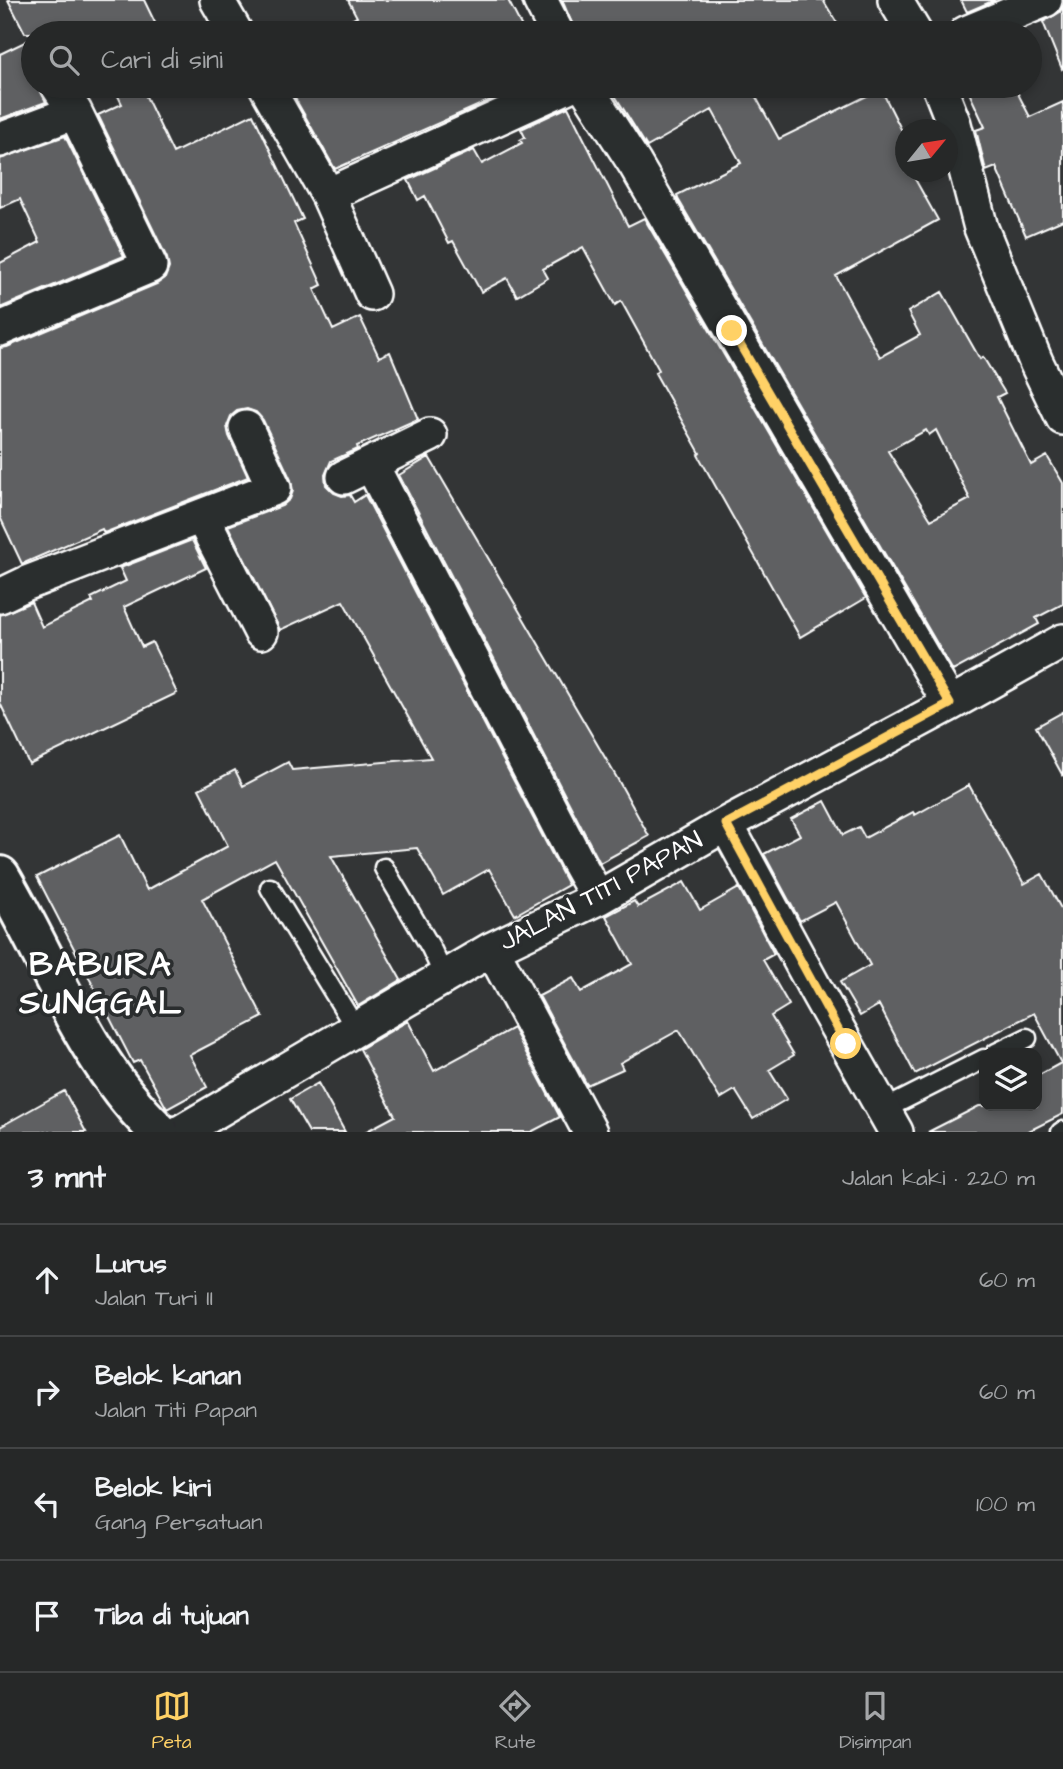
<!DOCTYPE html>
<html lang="id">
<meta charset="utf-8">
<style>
:root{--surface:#262828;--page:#2e3030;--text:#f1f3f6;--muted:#a4a6a8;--line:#424445;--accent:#ffd166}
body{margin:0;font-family:"Architects Daughter",sans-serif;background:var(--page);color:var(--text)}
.controls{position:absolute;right:21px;bottom:21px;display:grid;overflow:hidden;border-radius:14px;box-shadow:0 4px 10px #0003}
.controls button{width:63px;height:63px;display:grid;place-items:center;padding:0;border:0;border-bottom:2px solid var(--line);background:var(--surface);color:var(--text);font:35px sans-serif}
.compass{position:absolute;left:895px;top:119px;width:63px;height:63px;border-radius:50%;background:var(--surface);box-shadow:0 4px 10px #0003;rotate:60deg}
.stop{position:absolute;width:21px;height:21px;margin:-16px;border:5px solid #ffd166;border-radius:50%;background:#fff}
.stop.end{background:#ffd166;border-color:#fff;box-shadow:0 2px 7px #0008}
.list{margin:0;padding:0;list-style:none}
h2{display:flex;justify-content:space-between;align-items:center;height:91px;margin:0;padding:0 28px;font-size:30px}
h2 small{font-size:23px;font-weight:400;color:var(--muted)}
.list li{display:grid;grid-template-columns:46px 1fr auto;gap:21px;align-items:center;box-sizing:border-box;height:112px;padding:0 28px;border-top:2px solid var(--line)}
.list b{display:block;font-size:26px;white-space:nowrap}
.list p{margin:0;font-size:23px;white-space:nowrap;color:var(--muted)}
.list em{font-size:23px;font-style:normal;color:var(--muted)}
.icon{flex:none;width:38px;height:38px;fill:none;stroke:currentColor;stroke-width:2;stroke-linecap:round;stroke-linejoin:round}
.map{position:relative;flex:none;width:1063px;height:1132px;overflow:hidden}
.search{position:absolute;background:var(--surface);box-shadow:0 4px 10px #0003;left:21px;right:21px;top:21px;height:77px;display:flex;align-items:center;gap:18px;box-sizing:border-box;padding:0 24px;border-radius:38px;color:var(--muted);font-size:26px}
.sheet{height:539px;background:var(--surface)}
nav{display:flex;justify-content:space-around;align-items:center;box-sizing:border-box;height:98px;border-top:2px solid var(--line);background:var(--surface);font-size:19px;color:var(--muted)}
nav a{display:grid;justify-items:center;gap:4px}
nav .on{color:var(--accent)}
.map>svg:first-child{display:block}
</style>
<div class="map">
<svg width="1063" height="1132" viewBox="0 0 1063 1132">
<rect width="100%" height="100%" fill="#333536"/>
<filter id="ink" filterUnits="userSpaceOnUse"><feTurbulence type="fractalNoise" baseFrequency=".0143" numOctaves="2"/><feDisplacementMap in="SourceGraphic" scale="14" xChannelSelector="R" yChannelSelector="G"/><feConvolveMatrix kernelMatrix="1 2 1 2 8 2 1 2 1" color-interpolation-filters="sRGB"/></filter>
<g filter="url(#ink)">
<!-- building -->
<path fill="#5f6162" stroke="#fff" stroke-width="2" fill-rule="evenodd" d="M8 0H144L160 33H25Z
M348 0H508L525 33H326L357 17Z
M562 0H823L843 33H576Z
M961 0H995L967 12Z
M1063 5V68L1062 69 1043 22 1060 12Z
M33 38V86H39L46 102 0 119V54Z
M113 86H141L173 153 253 114 303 219 294 223 322 285 314 289 333 330 360 317 379 357 390 352 418 419 357 446 358 449 331 461 325 475 326 485 334 493 342 496 350 495 354 502 365 495 568 885 515 915 489 869 443 895 417 848 331 856 401 980 358 1006 275 859 202 899 263 1017 190 1055 207 1087 167 1109 140 1060 133 1063 37 877 120 835 147 890 228 846 199 789 235 770 243 786 288 762 292 770 431 758 343 601 280 630 228 526 282 506 290 499 293 491 291 480 263 420 256 412 247 409 237 411 231 416 227 426 229 436 248 477 104 533 102 529 22 564 0 517V348L7 347 157 284 165 278 169 268 167 258 98 115 122 104Z
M288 86H522L335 169Z
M609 86H754L751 88 779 139 881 89 906 139V172H911L938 220 836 276 880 357 920 335 908 312 942 292 980 359 983 357 1005 393 997 397 1031 465 1047 456 1063 483V604L1036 618 1039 624 953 671 678 199 677 195 741 163 712 110 647 147ZM926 430 929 435 936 430 970 499 931 520 888 451Z
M966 86H1014L1030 117 1063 102V220L1026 236 996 167 986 171 976 130 985 127Z
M568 107 628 226 644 218 866 598 800 637 698 455 700 453 655 373 659 370 621 301 615 305 583 247 543 269 548 278 517 296 507 278 481 292 453 241 449 243 425 196 418 200 408 180 474 150 482 164 522 143 520 140 525 137 521 129Z
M65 136 124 256 0 308V263L40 242 20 199 0 208V159Z
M429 457 617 778 649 836 600 863 399 475Z
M192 540 206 568 124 607 142 647 152 642 177 693 29 764 0 703V615L31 602 42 627 93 602 91 598 126 581 120 568Z
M1063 712V776L1036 727Z
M969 785 1024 884 1042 874 1063 912V1114L1027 1132H928L979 1106H1037V1076L1061 1063 1034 1013 915 1074 879 1005 860 1016 840 982 870 965 836 902 800 921 764 854 800 835 791 819 825 801 843 835 859 827 865 838 913 812 915 815Z
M684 882 700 910 739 888 774 954 763 960 789 1005 771 1016 794 1055 769 1070 787 1099 753 1119 735 1090 720 1099 679 1030 620 1063 623 1069 587 1085 539 996 573 978 581 992 632 964 606 916 634 901 638 907Z
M408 1021 434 1071 513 1028 560 1117 531 1132H365L395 1116 360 1049Z
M318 1083 345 1132H309L290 1099Z
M64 1091 86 1132H0V1127Z"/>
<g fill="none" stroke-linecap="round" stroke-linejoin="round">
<defs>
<path id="lane" d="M384 868 431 948 444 976
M270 888 356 1029
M996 1053 1027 1038
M883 1110 984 1059
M1061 1132 1063 1131"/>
<path id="street" d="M217 0 236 33
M540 0 557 33
M895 0 915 33
M966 33 1045 0
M266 86 328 195 372 294
M585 86 635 164 950 704
M939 86 954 124 981 228 1036 362 1063 418
M0 140 75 112
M328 195 568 86
M0 329 150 266 75 112 58 86
M371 464 576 859 598 898
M344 477 430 435
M202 517 261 632
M0 596 27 583 274 488 246 428
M726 824 818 994 896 1132
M492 949 590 1132
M181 1132 492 949 598 898 726 824 950 704 1063 641"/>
<path id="secondary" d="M0 876C51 962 85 1062 159 1132"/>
</defs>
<!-- lane casing -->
<use href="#lane" stroke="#fff" stroke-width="23"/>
<!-- street casing -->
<use href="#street" stroke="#fff" stroke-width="38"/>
<!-- secondary casing -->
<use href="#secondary" stroke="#fff" stroke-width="44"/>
<!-- lane -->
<use href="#lane" stroke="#2a2d2e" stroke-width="18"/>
<!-- street -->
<use href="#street" stroke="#2a2d2e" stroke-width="33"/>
<!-- secondary -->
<use href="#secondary" stroke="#2a2d2e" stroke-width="38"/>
</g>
</g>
<g fill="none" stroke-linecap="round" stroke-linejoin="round" filter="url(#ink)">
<!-- route -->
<path stroke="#ffd166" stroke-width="9" d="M732 331 950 704 726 824 846 1044"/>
</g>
<g text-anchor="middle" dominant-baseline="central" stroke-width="7" stroke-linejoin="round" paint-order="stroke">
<!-- street labels -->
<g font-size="26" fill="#fff" stroke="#2a2d2e">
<text transform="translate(601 891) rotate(-28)">JALAN TITI PAPAN</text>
</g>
<!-- district labels -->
<g font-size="33" font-weight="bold" letter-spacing="2" fill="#fff" stroke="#2a2d2e">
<text x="101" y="965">BABURA<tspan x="101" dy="38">SUNGGAL</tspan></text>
</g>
</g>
</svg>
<div class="controls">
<button><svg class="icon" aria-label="layers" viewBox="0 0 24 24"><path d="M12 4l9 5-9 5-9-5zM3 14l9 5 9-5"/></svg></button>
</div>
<svg class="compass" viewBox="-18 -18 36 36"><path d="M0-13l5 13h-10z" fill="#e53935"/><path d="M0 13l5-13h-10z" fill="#a4a6a8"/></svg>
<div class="stop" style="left:846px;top:1044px"></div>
<div class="stop end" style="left:732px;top:331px"></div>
<div class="search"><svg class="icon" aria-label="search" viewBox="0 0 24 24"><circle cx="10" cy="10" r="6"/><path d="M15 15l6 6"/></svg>Cari di sini</div>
</div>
<section class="sheet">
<h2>3 mnt<small>Jalan kaki · 220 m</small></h2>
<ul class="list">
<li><svg class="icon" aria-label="ahead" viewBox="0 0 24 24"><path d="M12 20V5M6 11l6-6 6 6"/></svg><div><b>Lurus</b><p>Jalan Turi II</p></div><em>60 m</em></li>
<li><svg class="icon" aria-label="right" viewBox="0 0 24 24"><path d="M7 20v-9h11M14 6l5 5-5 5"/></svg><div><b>Belok kanan</b><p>Jalan Titi Papan</p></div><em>60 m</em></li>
<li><svg class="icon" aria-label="left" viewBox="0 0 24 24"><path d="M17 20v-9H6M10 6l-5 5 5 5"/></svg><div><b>Belok kiri</b><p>Gang Persatuan</p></div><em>100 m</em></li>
<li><svg class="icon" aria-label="arrive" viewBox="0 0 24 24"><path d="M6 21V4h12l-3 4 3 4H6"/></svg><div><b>Tiba di tujuan</b></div></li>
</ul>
</section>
<nav>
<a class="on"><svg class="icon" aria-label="map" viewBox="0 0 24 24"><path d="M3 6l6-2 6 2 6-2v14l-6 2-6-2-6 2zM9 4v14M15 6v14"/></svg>Peta</a>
<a><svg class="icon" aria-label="directions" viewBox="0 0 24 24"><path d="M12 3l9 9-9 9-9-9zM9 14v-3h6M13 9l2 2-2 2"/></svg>Rute</a>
<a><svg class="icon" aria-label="saved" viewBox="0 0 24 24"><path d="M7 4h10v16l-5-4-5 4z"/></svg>Disimpan</a>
</nav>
